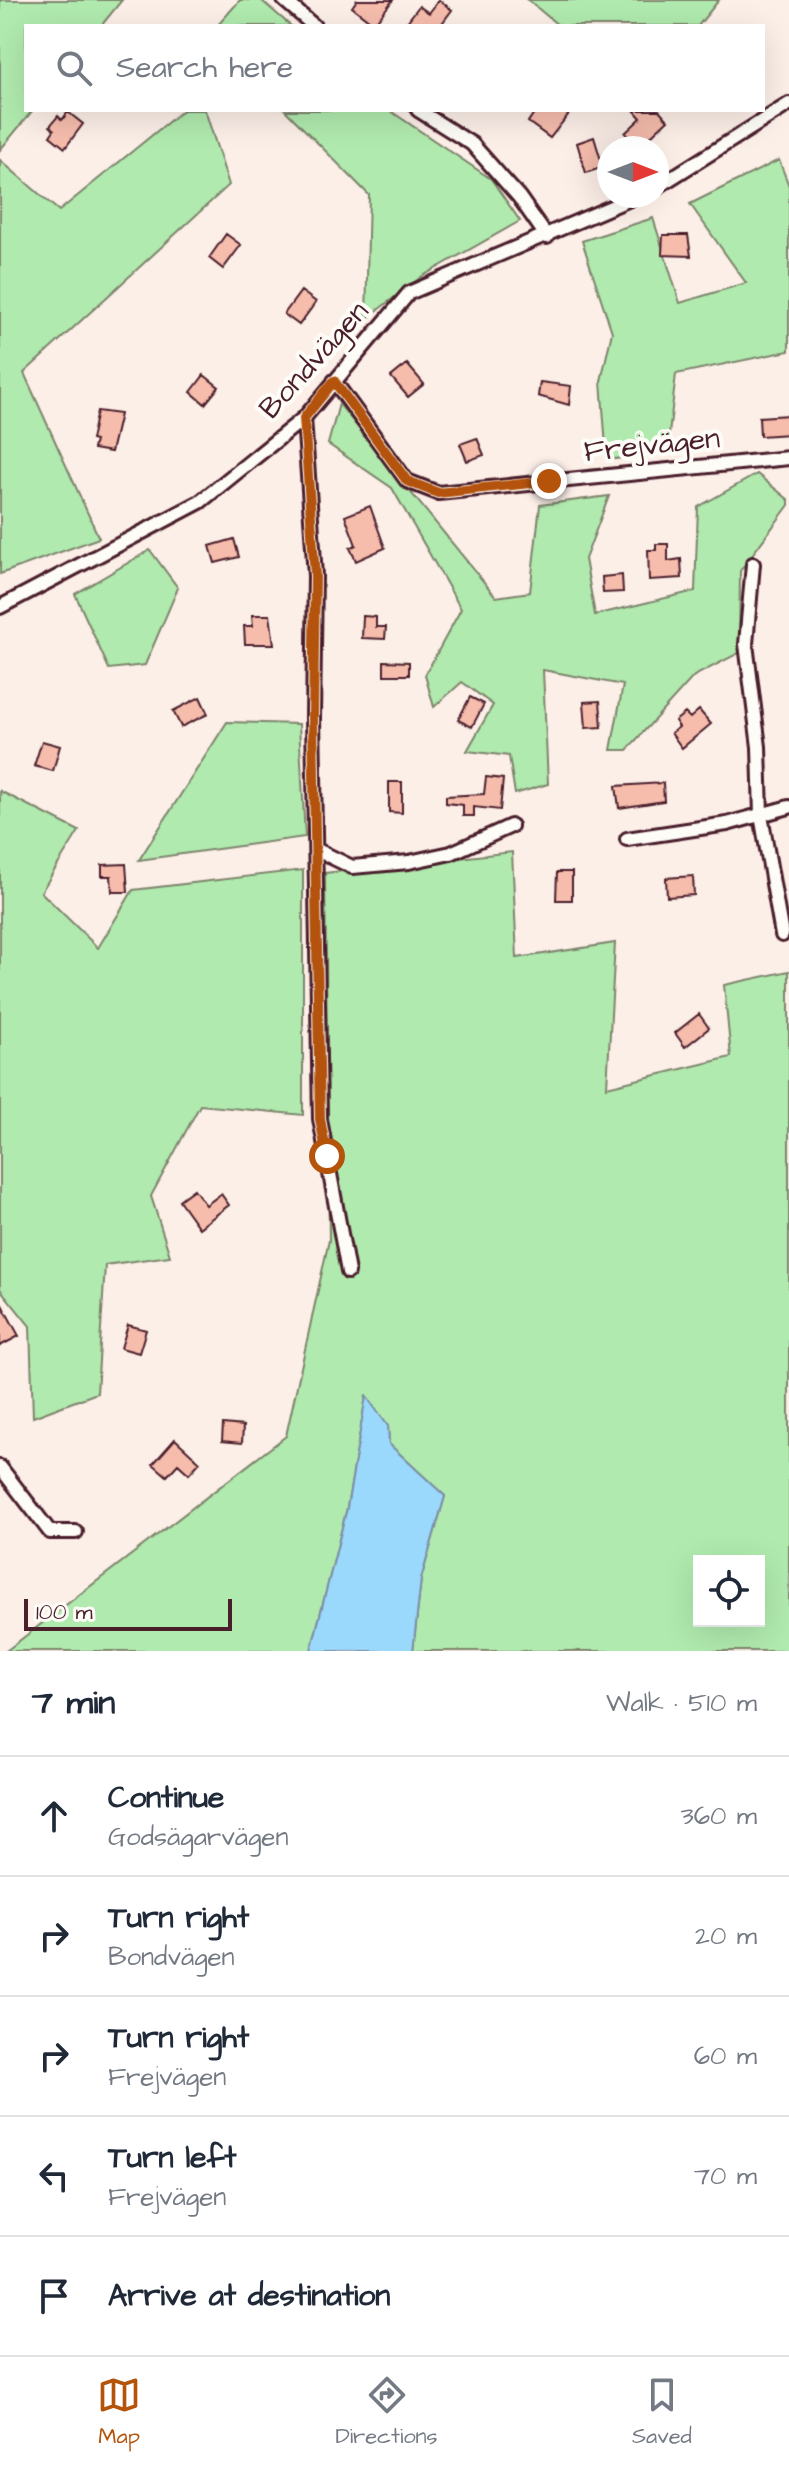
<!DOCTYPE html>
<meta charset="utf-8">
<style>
:root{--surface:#fff;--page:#f2f2f3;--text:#1f2937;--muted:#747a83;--line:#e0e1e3;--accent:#b45309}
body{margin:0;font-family:"Architects Daughter",sans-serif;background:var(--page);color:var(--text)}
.controls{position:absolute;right:24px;bottom:24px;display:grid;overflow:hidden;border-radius:0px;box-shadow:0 8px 32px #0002}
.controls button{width:72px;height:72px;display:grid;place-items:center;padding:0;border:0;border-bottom:2px solid var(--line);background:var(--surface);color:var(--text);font:40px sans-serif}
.compass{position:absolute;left:597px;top:136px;width:72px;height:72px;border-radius:50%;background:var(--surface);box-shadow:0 8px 32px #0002;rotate:90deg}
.scale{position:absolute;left:24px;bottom:20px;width:208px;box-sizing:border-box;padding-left:8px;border:4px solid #4a1f2b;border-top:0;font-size:22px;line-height:28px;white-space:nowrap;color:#4a1f2b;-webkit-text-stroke:6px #fdfcf7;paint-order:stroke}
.stop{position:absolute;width:24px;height:24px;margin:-18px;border:6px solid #b45309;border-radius:50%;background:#fff}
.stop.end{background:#b45309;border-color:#fff;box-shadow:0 2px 8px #0008}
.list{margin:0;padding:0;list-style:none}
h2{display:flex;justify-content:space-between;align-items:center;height:104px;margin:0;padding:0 32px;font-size:34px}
h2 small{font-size:26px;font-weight:400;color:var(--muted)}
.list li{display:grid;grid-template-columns:52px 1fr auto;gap:24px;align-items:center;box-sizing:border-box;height:120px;padding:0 32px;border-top:2px solid var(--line)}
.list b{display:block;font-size:30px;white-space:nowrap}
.list p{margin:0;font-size:26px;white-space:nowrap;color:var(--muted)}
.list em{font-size:26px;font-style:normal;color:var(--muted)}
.icon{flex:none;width:44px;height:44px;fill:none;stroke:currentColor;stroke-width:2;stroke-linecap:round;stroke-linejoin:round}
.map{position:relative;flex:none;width:789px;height:1651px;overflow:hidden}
.search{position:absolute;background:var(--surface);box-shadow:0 8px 32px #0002;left:24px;right:24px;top:24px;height:88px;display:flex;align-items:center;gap:20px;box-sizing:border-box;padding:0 28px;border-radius:0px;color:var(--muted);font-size:30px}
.sheet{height:704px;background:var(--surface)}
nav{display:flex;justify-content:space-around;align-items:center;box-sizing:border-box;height:112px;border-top:2px solid var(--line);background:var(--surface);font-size:22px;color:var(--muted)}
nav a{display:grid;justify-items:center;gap:4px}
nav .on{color:var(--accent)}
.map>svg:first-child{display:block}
</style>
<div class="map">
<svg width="789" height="1651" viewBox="0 0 789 1651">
<rect width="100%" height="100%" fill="#fcefe8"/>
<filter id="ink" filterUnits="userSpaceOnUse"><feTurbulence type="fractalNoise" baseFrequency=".0125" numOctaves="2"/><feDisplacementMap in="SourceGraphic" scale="16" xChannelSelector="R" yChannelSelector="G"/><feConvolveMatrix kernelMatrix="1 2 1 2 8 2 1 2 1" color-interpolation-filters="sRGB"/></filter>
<g filter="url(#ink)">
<!-- green -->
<path fill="#b0eaae" stroke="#7d846c" stroke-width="2" fill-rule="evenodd" d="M0 0H122L101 26H26V110H33L0 150Z
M240 0H261L291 26H217Z
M528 0H719L698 26H559Z
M183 110H205L229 185 24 373 99 538 0 574V160L59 211Z
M285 110H389L491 179 520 221 421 277 366 319 369 195Z
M779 160 789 186V351L676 374 667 452 607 460 601 381 612 332 582 241 653 218 680 303 746 283 690 204Z
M339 404 496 597 530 592 540 505 609 496 585 559 595 615 695 591 698 507 757 474 789 500V505L740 571 739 653 694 676 627 750H611L623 685 543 670 548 784 515 794 509 756 467 751 493 705 462 682 434 707 425 675 461 609 392 488 328 444Z
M150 550 178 588 145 665 109 669 75 594Z
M227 722 299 724 305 837 139 860Z
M0 791 79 831 41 892 98 948 133 890 303 870V1115L200 1105 151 1196 170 1256 105 1265 97 1393 33 1417 30 1326 0 1289Z
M512 852 517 958 615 943 607 1087 731 1057 724 985 789 971V1651H413L421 1579 445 1496 389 1444 388 1426 366 1397 347 1508 311 1651H6L286 1436 329 1240 325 873ZM699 1561H759V1621H699Z"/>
<!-- water -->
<path fill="#9bd9fc" stroke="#7b8fa8" stroke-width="2" d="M366 1396 388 1426 389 1444 445 1496 421 1579 413 1651H311L347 1508Z"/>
<!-- building -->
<path fill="#f6bdad" stroke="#4a1f2b" stroke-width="2" d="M357 0H393L374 24 352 7Z
M439 0 452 10 440 26H404L419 6 429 13Z
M536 110H572L550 138 528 122Z
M634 110H659L668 120 638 148 625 133 641 118Z
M68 112 83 124 65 148 50 136 54 130 50 126 58 116 62 120Z
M594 137 603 167 586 173 577 143Z
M226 234 241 245 223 269 209 258Z
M663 235H688L691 256 662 255Z
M301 291 316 302 299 325 284 314Z
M407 364 424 384 408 397 391 377Z
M204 375 219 387 205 404 191 392Z
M540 382 571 386 569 405 538 396Z
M97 411 120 414 111 452 93 449 95 441 91 440Z
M789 415V434L760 436 759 417Z
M477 438 484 455 467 461 460 444Z
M370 506 385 548 356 561 350 548 356 545 345 516Z
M234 539 239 557 215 563 210 546Z
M656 544H668V561L681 559 682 578 649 580 648 550H656Z
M622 575 623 592 603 593 602 577Z
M252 615H270L274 644H245L244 626H253Z
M363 616 376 617V627H386L385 639 362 638Z
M384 661 409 662V675H384Z
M200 697 208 714 181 727 173 711Z
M470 697 484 704 472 727 458 720Z
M600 701 602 727 586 728 584 702Z
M699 710 711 724 682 748 671 733 679 727 675 721 685 713 690 718Z
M42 741 60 746 53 771 34 766Z
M486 777 503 779 500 810 474 807V816H463V805L446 803V796L484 794Z
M389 782H402V813L389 812Z
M663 783 664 801 619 808 616 786Z
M126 864 128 892H112L111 876H102V865Z
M557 872H572V900H556Z
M693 876 694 895 667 897 666 878Z
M699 1014 709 1028 685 1047 675 1033Z
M194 1189 206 1205 221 1194 229 1205 199 1228 179 1200Z
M0 1301 19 1336 0 1346Z
M128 1325 146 1330 139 1353 121 1348Z
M223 1424 243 1426 242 1443 222 1441Z
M175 1439 200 1462 189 1474 178 1464 167 1476 153 1464Z"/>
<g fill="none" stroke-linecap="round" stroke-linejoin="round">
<defs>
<path id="street" d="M284 0 314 26
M418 110 472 144 519 197 547 237
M657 187 789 104
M334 381 407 481 438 493 789 458
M304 418 315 576 313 717 320 1119 348 1272
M753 564 746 644 759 747 761 815 782 935
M0 607 200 502 304 418 409 293 637 196
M627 839 727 824 789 807
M317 850 352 867 409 862 451 853 511 826
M0 1467 50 1532H76"/>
</defs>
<!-- street casing -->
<use href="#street" stroke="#4a1f2b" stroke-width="18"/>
<!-- street -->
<use href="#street" stroke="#fdfcf7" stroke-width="12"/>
</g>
</g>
<g fill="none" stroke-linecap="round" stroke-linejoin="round" filter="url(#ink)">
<!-- route -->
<path stroke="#b45309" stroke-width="10" d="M327 1156 320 1119 313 717 315 576 304 418 334 381 407 481 438 493 549 481"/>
</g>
<g text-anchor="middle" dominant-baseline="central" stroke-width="8" stroke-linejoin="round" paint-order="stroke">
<!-- street labels -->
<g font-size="30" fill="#4a1f2b" stroke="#fdfcf7">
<text transform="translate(314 360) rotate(-48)">Bondvägen</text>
<text transform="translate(652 445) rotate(-6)">Frejvägen</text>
</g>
</g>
</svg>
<div class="controls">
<button><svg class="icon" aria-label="locate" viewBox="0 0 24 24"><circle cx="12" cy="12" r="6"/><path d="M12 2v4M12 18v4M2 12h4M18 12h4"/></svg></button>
</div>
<svg class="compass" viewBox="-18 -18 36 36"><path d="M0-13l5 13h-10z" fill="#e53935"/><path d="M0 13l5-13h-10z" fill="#747a83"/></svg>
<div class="scale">100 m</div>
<div class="stop" style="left:327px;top:1156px"></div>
<div class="stop end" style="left:549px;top:481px"></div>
<div class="search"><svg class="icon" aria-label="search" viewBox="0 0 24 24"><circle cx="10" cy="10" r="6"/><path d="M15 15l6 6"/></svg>Search here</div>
</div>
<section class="sheet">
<h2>7 min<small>Walk · 510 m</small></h2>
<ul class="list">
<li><svg class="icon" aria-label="ahead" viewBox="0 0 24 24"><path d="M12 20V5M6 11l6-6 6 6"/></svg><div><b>Continue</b><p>Godsägarvägen</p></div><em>360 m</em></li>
<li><svg class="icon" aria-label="right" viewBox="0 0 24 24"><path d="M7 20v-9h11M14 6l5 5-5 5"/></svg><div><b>Turn right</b><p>Bondvägen</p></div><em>20 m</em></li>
<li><svg class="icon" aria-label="right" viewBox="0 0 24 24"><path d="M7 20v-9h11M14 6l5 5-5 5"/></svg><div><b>Turn right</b><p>Frejvägen</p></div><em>60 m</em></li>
<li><svg class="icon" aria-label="left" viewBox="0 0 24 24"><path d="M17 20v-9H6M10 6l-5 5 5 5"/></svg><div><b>Turn left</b><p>Frejvägen</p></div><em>70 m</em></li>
<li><svg class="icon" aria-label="arrive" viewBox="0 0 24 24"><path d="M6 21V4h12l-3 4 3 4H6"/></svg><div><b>Arrive at destination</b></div></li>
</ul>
</section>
<nav>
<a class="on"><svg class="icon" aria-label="map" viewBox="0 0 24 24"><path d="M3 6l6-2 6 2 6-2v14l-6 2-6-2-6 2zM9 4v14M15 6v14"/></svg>Map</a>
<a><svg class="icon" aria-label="directions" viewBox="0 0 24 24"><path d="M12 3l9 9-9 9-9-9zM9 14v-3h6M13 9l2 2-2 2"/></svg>Directions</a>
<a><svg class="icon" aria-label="saved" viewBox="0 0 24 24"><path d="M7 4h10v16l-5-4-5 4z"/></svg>Saved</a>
</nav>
